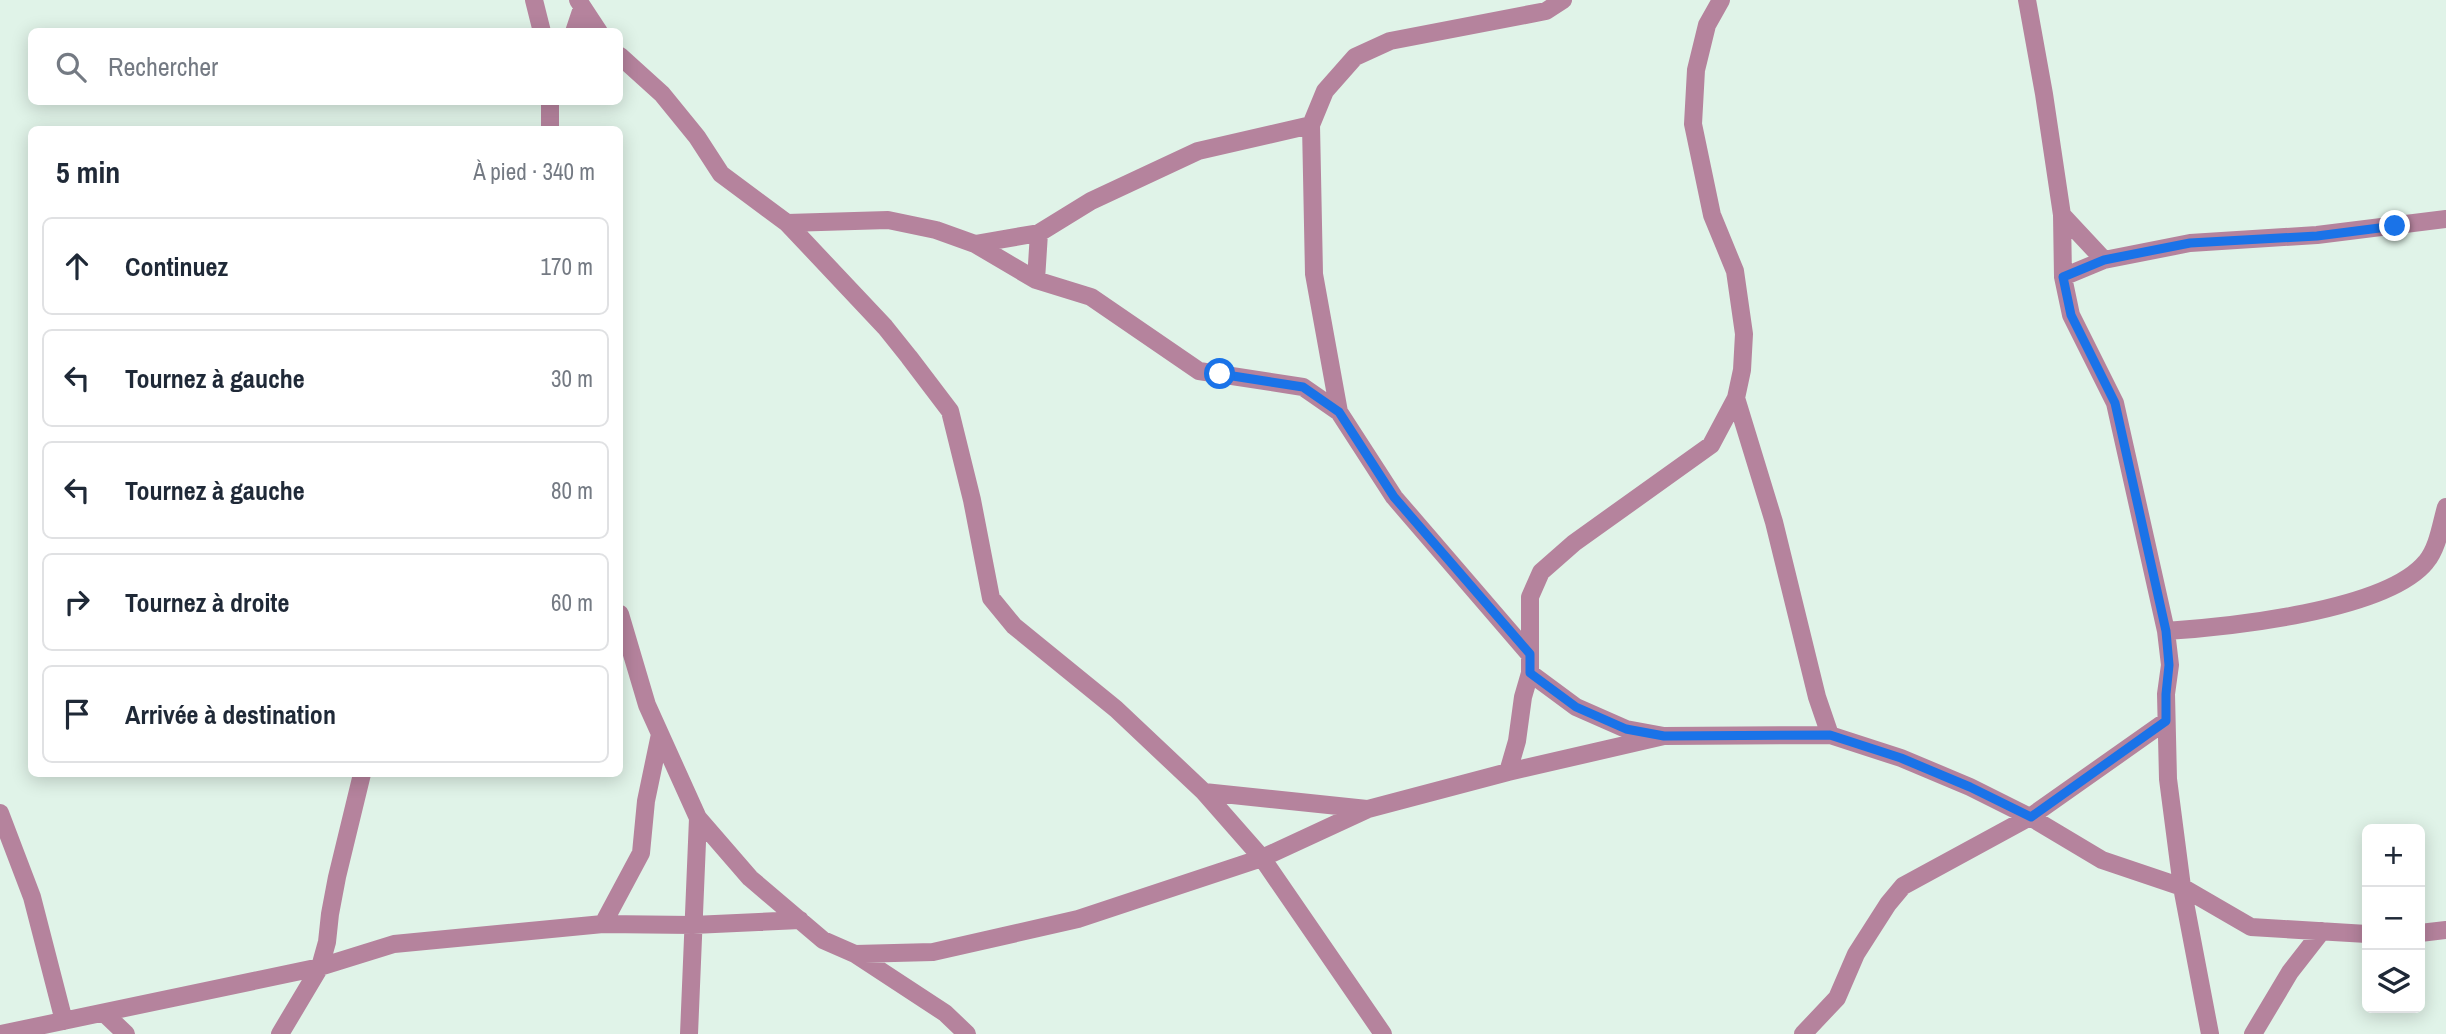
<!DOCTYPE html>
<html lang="fr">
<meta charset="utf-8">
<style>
:root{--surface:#fff;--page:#f2f2f3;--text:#1f2937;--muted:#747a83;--line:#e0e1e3}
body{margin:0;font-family:"Archivo Narrow",sans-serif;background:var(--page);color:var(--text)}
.controls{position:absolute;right:21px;bottom:21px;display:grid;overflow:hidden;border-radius:10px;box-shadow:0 4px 18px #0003}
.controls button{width:63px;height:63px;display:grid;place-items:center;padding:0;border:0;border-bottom:2px solid var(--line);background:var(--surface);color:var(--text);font:35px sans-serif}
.stop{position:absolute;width:21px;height:21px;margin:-16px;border:5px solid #1a73e8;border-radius:50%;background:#fff}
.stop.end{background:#1a73e8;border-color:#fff;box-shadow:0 2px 7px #0008}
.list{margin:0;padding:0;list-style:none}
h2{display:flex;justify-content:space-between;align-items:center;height:91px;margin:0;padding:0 28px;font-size:30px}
h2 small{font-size:23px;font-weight:400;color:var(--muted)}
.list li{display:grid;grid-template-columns:46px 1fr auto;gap:21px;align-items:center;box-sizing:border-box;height:98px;margin:0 14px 14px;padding:0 14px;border:2px solid var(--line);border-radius:10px}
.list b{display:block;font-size:26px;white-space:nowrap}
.list em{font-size:23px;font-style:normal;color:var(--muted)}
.icon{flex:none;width:38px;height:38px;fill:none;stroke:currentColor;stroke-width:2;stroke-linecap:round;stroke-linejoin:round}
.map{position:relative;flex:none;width:2446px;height:1034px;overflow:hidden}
.search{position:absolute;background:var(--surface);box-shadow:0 4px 18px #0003;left:28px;top:28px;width:595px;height:77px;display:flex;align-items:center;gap:18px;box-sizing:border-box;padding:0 24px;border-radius:10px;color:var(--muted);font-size:26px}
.panel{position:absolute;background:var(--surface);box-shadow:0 4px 18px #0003;left:28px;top:126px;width:595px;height:651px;border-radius:10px}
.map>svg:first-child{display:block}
</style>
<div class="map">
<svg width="2446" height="1034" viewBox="0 0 2446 1034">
<rect width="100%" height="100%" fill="#e0f3e8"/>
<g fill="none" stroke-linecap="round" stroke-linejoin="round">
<!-- minor -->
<path stroke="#b5839d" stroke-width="18" d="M534 0 542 32
M578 0 599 32
M2027 0 2044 94 2062 215 2063 277 2071 315 2115 403 2166 631 2170 665 2166 694 2168 779 2182 887 2210 1034
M574 32 582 8
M620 56 662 94 697 137 721 174 787 223 885 327 909 357 950 411 972 500 991 598 1014 626 1116 709 1204 792 1262 858 1383 1034
M550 102V130
M2062 215 2104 260
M787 223 888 220 936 230 975 244 1036 280 1091 297 1199 371 1303 387 1339 412 1394 497 1530 655
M975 244 1039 233 1091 201 1198 151 1311 125
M2063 277 2104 260 2190 243 2317 235 2446 219
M1036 280 1039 233
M1736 398 1774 522 1817 697 1830 735
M1339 412 1314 274 1311 125 1325 91 1355 57 1390 41 1546 11 1563 0
M620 614 647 705 698 818 750 878 823 940 855 954 933 952 1078 919 1262 858 1368 809 1508 772 1664 736
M2166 631C2228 627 2386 611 2426 562 2438 548 2441 524 2446 507
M1530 673 1576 707 1626 729 1664 736 1830 735 1901 758 1970 787 2030 817 2102 860 2182 887 2251 927 2367 934
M1508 772 1517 741 1523 697 1530 673V597L1541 572 1574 543 1711 445 1736 398 1742 370 1744 334 1735 271 1712 215 1693 124 1696 70 1707 25 1721 0
M1204 792 1367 809
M0 813 32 897 64 1021
M603 924 641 853 646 801 660 734
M2420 933 2446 930
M855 954 945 1013 967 1034
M104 1013 126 1034
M1 1034 320 967 394 944 603 924 693 925 800 920
M280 1034 320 967 327 942 330 914 337 877 362 774
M689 1034 698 818
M1803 1034 1837 998 1856 954 1888 904 1903 886 2030 817 2166 721
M2253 1034 2290 972 2322 931"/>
</g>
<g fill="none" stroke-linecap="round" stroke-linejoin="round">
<!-- route -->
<path stroke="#1a73e8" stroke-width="9" d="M1220 374 1303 387 1339 412 1394 497 1530 654V673L1576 707 1626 729 1664 736 1830 735 1901 758 1970 787 2031 817 2166 721V694L2169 665 2166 631 2115 403 2071 315 2063 277 2104 260 2190 243 2317 236 2395 226"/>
</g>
</svg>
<div class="controls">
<button>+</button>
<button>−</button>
<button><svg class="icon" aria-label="layers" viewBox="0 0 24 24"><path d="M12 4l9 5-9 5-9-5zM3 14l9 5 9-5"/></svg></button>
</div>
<div class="stop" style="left:1220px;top:374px"></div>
<div class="stop end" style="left:2395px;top:226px"></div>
<div class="search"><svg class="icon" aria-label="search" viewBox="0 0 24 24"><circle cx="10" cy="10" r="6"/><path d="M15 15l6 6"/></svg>Rechercher</div>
<section class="panel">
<h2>5 min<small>À pied · 340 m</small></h2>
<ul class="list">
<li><svg class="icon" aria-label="ahead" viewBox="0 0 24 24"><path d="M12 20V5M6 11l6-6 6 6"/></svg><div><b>Continuez</b></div><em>170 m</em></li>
<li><svg class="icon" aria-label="left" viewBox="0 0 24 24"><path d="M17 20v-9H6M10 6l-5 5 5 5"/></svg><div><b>Tournez à gauche</b></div><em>30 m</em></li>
<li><svg class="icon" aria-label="left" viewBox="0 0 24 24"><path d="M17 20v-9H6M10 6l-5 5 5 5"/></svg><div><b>Tournez à gauche</b></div><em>80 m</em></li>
<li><svg class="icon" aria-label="right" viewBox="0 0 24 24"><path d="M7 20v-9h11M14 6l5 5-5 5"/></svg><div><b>Tournez à droite</b></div><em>60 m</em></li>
<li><svg class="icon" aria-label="arrive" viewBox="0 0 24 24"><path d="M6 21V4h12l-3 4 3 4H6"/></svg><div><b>Arrivée à destination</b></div></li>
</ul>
</section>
</div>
